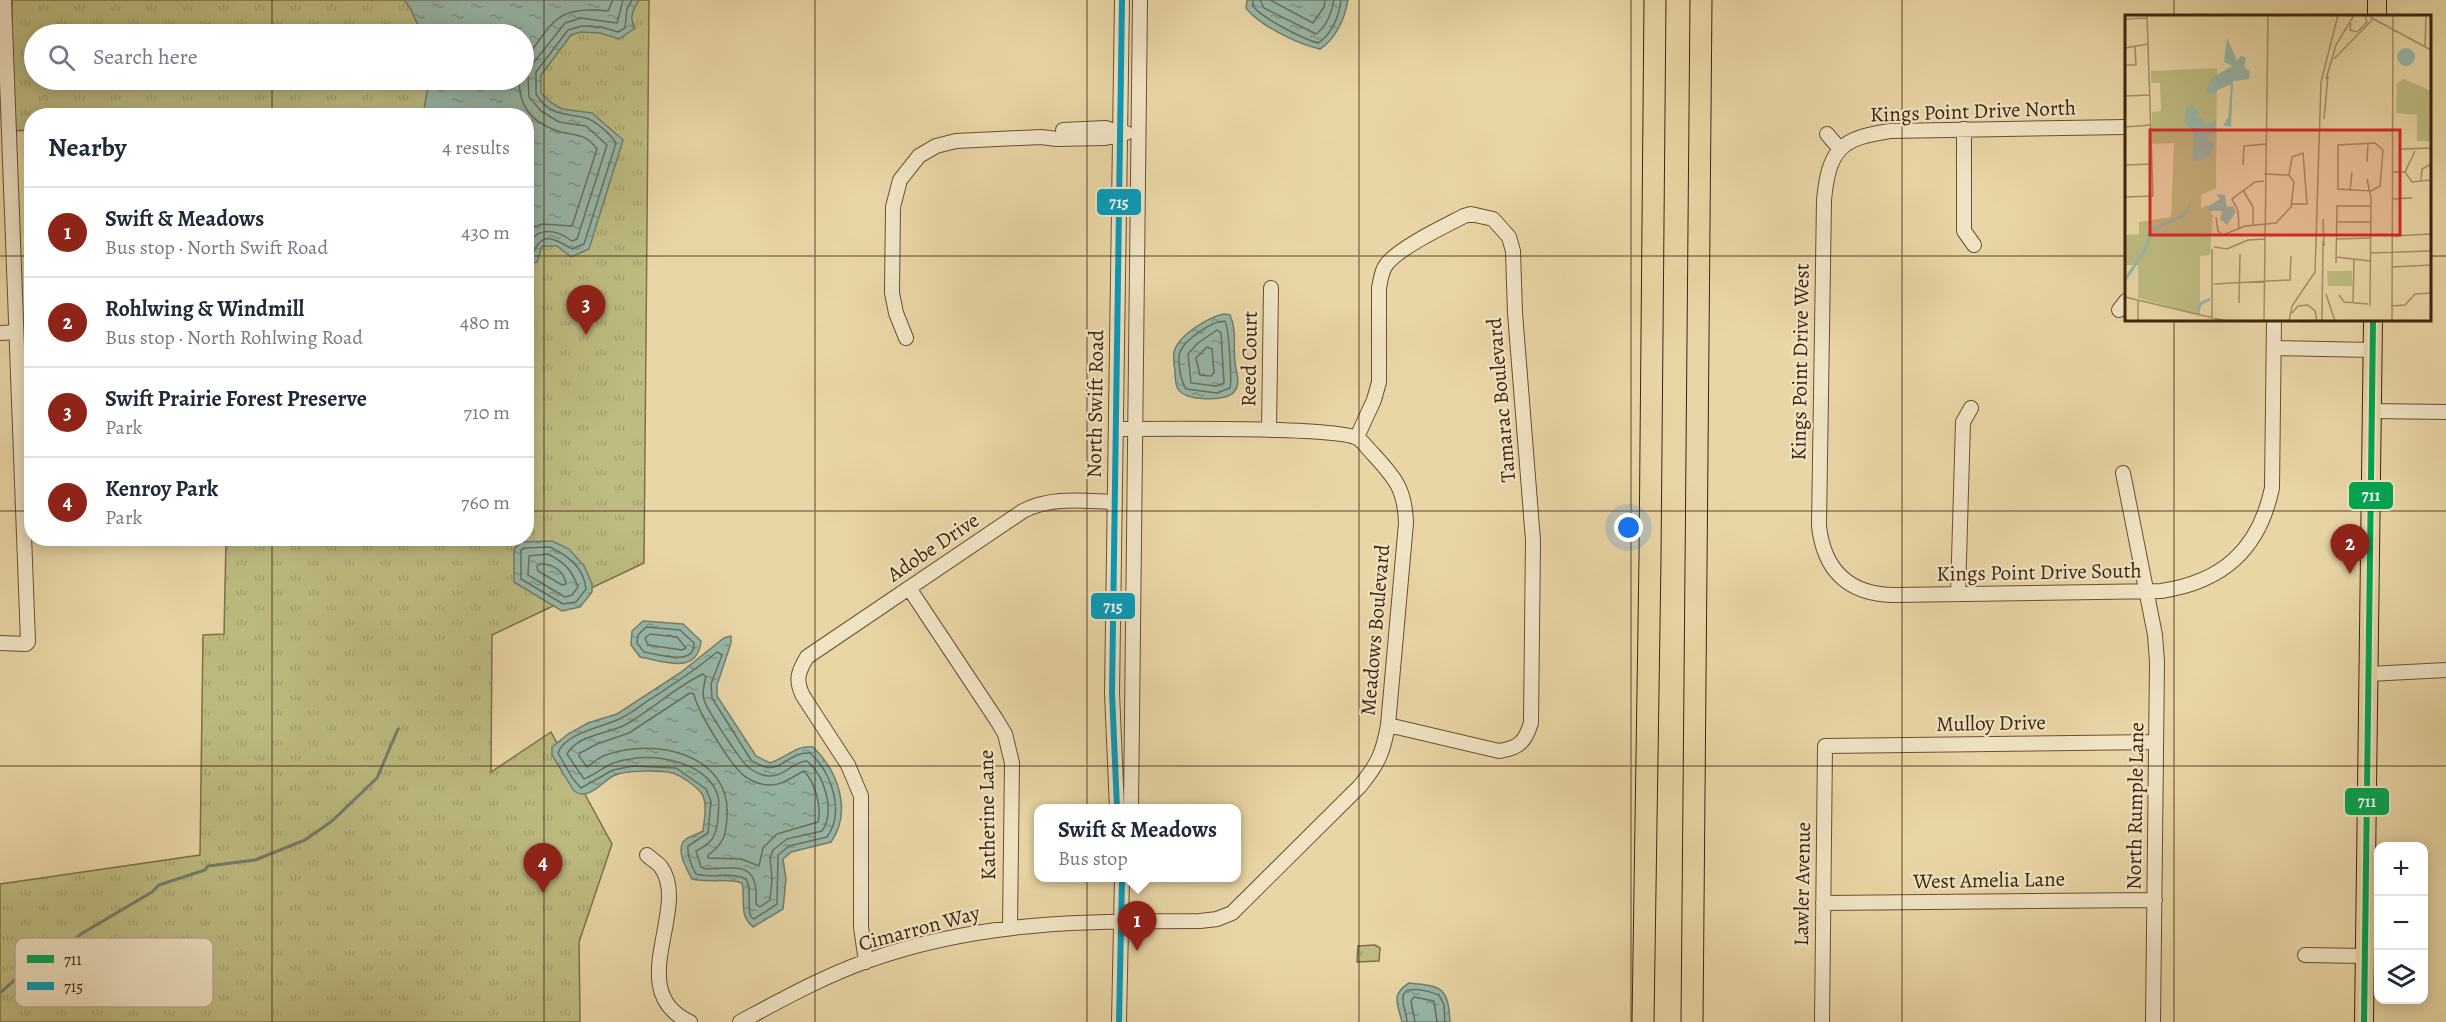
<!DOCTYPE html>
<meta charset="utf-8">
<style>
:root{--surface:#fff;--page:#f6f6f7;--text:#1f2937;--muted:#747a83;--line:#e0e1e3;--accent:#8f2418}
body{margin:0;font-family:Alegreya,serif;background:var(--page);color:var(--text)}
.controls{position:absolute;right:18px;bottom:18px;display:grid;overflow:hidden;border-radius:12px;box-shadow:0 3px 15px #0003}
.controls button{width:54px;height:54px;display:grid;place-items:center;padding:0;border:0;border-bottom:2px solid var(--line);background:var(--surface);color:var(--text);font:30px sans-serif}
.you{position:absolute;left:1629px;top:528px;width:21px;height:21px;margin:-15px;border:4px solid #fff;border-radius:50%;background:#1a73e8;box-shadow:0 0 0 9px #1a73e833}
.badge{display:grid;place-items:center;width:39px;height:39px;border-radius:50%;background:var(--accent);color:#fff;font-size:20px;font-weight:700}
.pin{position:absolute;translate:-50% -50px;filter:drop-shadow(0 2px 3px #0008)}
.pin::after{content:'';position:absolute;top:32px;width:21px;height:18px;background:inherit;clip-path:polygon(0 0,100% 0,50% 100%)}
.popup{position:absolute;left:1034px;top:804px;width:207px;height:78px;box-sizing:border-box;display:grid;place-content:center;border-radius:12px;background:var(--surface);filter:drop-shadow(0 2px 4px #0005);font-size:20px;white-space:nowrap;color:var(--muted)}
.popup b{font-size:22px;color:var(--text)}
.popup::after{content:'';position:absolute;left:50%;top:100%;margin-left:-12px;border:12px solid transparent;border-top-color:var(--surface)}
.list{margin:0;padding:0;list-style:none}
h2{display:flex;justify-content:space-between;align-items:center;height:78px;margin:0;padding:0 24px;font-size:26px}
h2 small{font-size:20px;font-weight:400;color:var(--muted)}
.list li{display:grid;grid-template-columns:39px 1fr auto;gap:18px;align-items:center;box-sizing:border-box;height:90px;padding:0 24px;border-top:2px solid var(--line)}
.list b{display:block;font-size:22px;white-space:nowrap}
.list p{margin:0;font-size:20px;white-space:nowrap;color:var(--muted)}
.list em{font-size:20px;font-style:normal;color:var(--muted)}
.icon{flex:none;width:33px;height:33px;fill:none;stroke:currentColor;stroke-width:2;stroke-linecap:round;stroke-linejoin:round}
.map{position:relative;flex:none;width:2446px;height:1022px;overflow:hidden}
.search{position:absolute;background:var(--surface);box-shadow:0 3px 15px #0003;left:24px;top:24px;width:510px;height:66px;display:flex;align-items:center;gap:15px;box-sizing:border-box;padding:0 21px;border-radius:33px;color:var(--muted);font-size:22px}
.panel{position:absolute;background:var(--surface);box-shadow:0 3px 15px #0003;left:24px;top:108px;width:510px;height:438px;border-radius:24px}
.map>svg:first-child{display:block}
</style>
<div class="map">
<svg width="2446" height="1022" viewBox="0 0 2446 1022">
<defs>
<pattern id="grass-tufts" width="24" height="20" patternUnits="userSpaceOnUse" patternTransform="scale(1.5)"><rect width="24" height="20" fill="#bebc82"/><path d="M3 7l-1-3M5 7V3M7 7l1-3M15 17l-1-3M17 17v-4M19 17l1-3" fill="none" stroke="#a4a16f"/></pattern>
<pattern id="water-ripples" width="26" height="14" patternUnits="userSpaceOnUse" patternTransform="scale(1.5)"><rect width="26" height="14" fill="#97b9ab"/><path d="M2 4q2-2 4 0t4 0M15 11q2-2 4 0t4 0" fill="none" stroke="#7d968a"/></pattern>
</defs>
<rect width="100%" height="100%" fill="#e9d6a6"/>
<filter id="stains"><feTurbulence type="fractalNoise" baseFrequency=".00333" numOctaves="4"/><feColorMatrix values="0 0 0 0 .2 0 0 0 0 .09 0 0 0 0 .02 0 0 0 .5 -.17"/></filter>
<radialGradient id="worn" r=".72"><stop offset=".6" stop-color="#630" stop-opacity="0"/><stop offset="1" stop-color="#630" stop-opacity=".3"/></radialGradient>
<!-- grass -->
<path fill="url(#grass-tufts)" stroke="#7e7048" stroke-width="1.5" fill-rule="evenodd" d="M12 0H649L644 563 492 635 491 772 551 732 612 844 579 942 580 1022H0V884L200 855 203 635 224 634 226 539 526 538V116H32L31 130 12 131ZM34 34H524V80H34Z
M1375 945 1380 948 1379 961 1357 962 1358 946Z"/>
<!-- water -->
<path fill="url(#water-ripples)" stroke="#737e6c" stroke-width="1.5" d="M404 0H639C634 8 628 18 635 28L619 39 600 33 581 32 571 35 541 75V93L550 102 562 109 592 113 623 140 589 249 571 257 557 246H542L537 262 527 264 526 116 423 115 429 80H524V34H422L410 8Z
M1247 0H1348C1345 18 1336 39 1320 49 1298 44 1260 26 1246 8Z
M1224 314 1230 315C1237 330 1233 345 1235 361 1235 371 1242 383 1234 392 1226 402 1184 401 1178 389 1175 384 1175 376 1175 371 1174 365 1173 358 1174 352 1178 335 1209 317 1224 314Z
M552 541 569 549 584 566 592 584V592L580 607 562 611 514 582V549L521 542Z
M643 621 683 624 701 641C697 676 664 661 640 657L631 645 632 631Z
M731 636V643L717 685V696L756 756 770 763C786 758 796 745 813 747 839 772 852 812 831 842L791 852 783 859 786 879 783 909 753 927C738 914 746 901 742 883 727 878 708 883 692 879 687 870 674 848 686 839 691 836 698 834 703 831 704 820 708 804 702 794 697 787 682 776 673 773 660 770 625 770 613 776 600 783 589 801 574 791L552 755V747L568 734 588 723 617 714 680 673 724 638Z
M1409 983C1443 986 1448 988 1450 1022H1402C1398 1004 1390 995 1409 983Z"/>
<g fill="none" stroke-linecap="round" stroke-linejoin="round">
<!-- shore -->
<path stroke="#6a6f5c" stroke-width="1.5" d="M1253 0V6C1262 18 1303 39 1318 43 1332 34 1339 16 1341 0
M1260 0 1264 8 1316 34C1326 27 1332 13 1334 0
M1270 0 1313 23 1324 7 1325 0
M524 61C553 23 555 5 608 11L613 0
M519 80C519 105 530 121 555 130 573 137 584 131 597 149L572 226 542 224 526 230
M526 250C534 226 555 228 572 241L577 239 607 145 586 126 559 122 541 111 529 97 528 75 531 66 565 23 581 18 617 23 623 0
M526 258 532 256C541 230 553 238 572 249L584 244 616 143C611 135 596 121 586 118 565 113 549 116 536 94V72L568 30 582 26 601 27 618 32 625 28 627 9 632 0
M1225 321C1229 328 1232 381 1230 388L1217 393 1186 389C1181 382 1177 361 1180 352 1185 339 1212 321 1225 321Z
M1217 330 1221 333 1224 383 1216 386 1191 383 1188 354 1198 343Z
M1207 347 1212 349 1214 373 1211 376 1200 375 1196 358Z
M550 547C568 556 584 567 586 589L576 602 563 604 521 579V550L525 548Z
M548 554C564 562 572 570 578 587L572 595 565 597 528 575 529 556Z
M540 564C552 563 565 572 566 584L562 585 538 571 537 566Z
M646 627 680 630 694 643C695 667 658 654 644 652L637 643 638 635Z
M650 634 677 637 686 648 682 650 648 645 645 638Z
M717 652 722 655 711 684 712 698 751 760C781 781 785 751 810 753 832 773 845 812 827 837L789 846 778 855 777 904 754 919 751 917C746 905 753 891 746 879 730 871 713 879 696 874 691 865 687 856 688 846L708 833 711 801 706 789 676 768 633 766 613 770 581 788 573 779 558 753C564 734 601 727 617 720 628 716 639 707 649 700 672 685 696 670 717 652Z
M703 674 706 677C704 684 702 693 704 700 707 710 740 760 748 767 753 771 762 776 769 776 784 777 794 761 807 761 824 775 836 811 822 831L787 839 773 850 770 858 772 879 770 900 760 907 756 904C759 861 739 868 706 869L701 867 696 851C712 843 716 837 718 819 718 812 720 803 718 796 708 763 659 754 630 759 606 762 603 771 584 779L567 754C577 735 608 734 625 725 652 710 675 687 703 674Z
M690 693 694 694C697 711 727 758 739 771 746 779 759 785 769 785 782 786 793 776 804 771 815 783 822 806 818 822L777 834 763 848 759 866 741 859 708 858V855C724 844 726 835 727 816 731 754 654 737 606 755 599 757 593 763 587 767L579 756 580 753 597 744 629 733Z
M1407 1022C1407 1015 1402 1004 1403 997 1404 983 1431 992 1439 995L1444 1005 1445 1022
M1415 1022 1411 1001 1414 997 1434 1001 1437 1022"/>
<!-- stream -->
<path stroke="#737e6c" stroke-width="3" d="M0 993 18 977 64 949 81 934 152 892 159 885 205 870 208 866 255 860 305 840 332 821 377 778 398 729"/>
<defs>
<path id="minor" d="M2126 127 1890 131C1841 138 1829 149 1824 200L1819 526C1824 571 1849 595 1895 595L2161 591C2222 582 2259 550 2272 488L2274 320
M1964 129V231L1974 245
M1063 130 1106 128 1119 133
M1827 134 1839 148
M2119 310 2126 301
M0 333 16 332
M906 338 896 313 892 293 893 207 900 180 919 156 936 146 956 141 1041 137 1057 139 1105 138 1126 133
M2274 348 2373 350
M2372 411 2446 412
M1269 430 1271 288
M1357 437 1374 400 1379 382V288C1381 279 1381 272 1386 265 1398 248 1445 226 1464 216L1471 214 1493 219 1509 237 1513 251 1515 313 1533 540 1531 723C1525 742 1519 748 1499 751L1388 725
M2123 473 2155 635 2157 662 2153 1022
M909 588 996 719 1005 734 1012 763 1010 927
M1958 594 1963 422 1971 408
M0 643 26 644 28 642 4 0
M2369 674 2446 670
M1117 808 1112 693 1122 0
M1131 808 1140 0
M647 855C651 859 658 863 661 867 691 909 622 991 690 1022
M1823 903 2155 900
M2305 955 2365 956
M866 962 861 927V796L848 765 803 696C795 680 798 672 807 657L1023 511C1052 496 1083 501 1115 502
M740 1022C781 1000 822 977 867 961 977 921 1085 921 1200 921L1217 919 1232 913 1360 786C1378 764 1383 753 1388 725L1406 523C1405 490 1396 479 1374 455 1369 450 1364 443 1359 439 1341 426 1151 429 1116 429
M1119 1022 1122 878
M1822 1022 1825 746 2156 742"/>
<path id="major" d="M2377 16V0
M2364 1022 2373 320"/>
<path id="highway" d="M1643 1022 1650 558 1655 0
M1692 1022 1701 0"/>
</defs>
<!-- minor casing -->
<use href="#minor" stroke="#695133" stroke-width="16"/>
<!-- major casing -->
<use href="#major" stroke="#3e250d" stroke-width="20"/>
<!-- highway casing -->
<use href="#highway" stroke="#3e250d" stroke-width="23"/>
<!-- minor -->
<use href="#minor" stroke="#f1e4c5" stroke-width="14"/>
<!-- major -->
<use href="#major" stroke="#e9d6a6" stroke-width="18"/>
<!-- highway -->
<use href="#highway" stroke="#e9d6a6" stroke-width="21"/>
<defs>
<path id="bus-1" d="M2364 1022 2373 320"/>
<path id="bus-2" d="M1117 808 1112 693 1122 0
M1119 1022 1122 878"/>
</defs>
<!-- bus-1 casing -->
<use href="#bus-1" stroke="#f1e4c5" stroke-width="10"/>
<!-- bus-2 casing -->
<use href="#bus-2" stroke="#f1e4c5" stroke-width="10"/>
<!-- bus-1 -->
<use href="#bus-1" stroke="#00a651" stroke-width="6"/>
<!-- bus-2 -->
<use href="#bus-2" stroke="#069cbb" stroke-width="6"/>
</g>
<!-- grid -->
<path fill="none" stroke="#3e250d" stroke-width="1.5" stroke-opacity="0.55" d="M272 0V34M544 0V1022M815 0V1022M1087 0V1022M1359 0V1022M1631 0V1022M1902 0V1022M2174 0V16M272 80V116M0 256H32M526 256H2126M2430 256H2446M2174 320V1022M0 511H32M526 511H2446M272 538V1022M0 766H2446"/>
<g text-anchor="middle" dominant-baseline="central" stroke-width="4.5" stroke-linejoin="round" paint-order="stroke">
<!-- street labels -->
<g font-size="21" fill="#3e250d" stroke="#f1e4c5">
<text transform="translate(1973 111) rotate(-2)">Kings Point Drive North</text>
<text transform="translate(1249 359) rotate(-89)">Reed Court</text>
<text transform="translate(1800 362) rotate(-89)">Kings Point Drive West</text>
<text transform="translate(1501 400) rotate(-95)">Tamarac Boulevard</text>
<text transform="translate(1095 404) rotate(-89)">North Swift Road</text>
<text transform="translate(933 547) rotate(-34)">Adobe Drive</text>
<text transform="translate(2039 572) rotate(-1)">Kings Point Drive South</text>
<text transform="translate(1375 630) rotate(-85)">Meadows Boulevard</text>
<text transform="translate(1991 723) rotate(-1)">Mulloy Drive</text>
<text transform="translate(2135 806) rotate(-89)">North Rumple Lane</text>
<text transform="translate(987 815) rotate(-91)">Katherine Lane</text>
<text transform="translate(1989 880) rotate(-1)">West Amelia Lane</text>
<text transform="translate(1802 884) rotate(-89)">Lawler Avenue</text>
<text transform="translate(919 928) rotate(-15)">Cimarron Way</text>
</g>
</g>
<!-- overview -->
<g transform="translate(2125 15)">
<rect width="306" height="306" fill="#e9d6a6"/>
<path d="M92 53 91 173 76 180V193L82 190 88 201 85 240 75 241V300L13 283V250H0V220L14 219V207L46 202 49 128 27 129V97L36 96 35 68H26V56ZM279 64 306 76V126H292V100L271 98 272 68ZM202 256H227V271H203Z" fill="#bebc82"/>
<path d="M102 23 112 46 116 41 121 43 119 52 125 56 124 64 108 66 106 112 98 110 103 103 106 69 85 79 79 78 89 61 108 51 99 47ZM272 42a9 9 0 1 1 18 0a9 9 0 1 1-18 0ZM61 91H69L74 99 70 102 77 103 81 111 91 105 90 118 81 123 89 129 85 141 67 147 69 120 59 106 60 102 69 101H61ZM91 179 100 180 102 192 108 191 111 197 102 210 95 204 97 196H84L82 192 95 184Z" fill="#97b9ab"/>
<path fill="none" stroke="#97b9ab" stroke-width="3" d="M0 265 20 235 26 216 57 201 66 190M73 296 75 289 85 284"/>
<path fill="none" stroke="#a58f69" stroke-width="1.5" d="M245 2 306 35M0 4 22 3M226 8 225 15 232 17 242 7 240 0M300 32 301 0M0 33 23 29M209 44 248 4M0 50H11L10 32M201 64 211 30 229 0M0 81 24 80M199 104 203 61M0 112 26 110M250 128 258 135 255 171 246 176 213 174V130ZM277 134 306 133M242 147 243 128M0 150 27 149M118 150 119 131 141 129M267 157H280L287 167 306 165M280 157 290 136M164 160 167 142 178 138 182 189H167M242 164 246 183 245 291M296 165 297 154 306 149M118 175 128 192V210M225 176 227 157M0 182 28 181 22 0M267 184 287 183M91 202 93 216 98 220 120 211 151 208 166 192 169 167 164 160 139 159M198 204 199 231M211 207H245M114 213 113 196 107 184 130 167 139 166M267 221 306 219M211 224 245 223M89 232 102 234 123 225 140 224M87 234V303M245 238 306 236M211 242 245 246M211 248 212 191H245M267 252 306 250M89 269 165 265 166 241M201 279 210 306M214 280 219 287 243 289M0 282 101 306M114 288 115 239M228 288 229 244M266 291 280 290 290 279 306 278M167 298 173 291 183 290 190 296 192 306M13 306V286M139 306 143 0M164 306 167 291 190 257 196 67 213 0M197 306 198 226M267 306 268 0"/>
<path fill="#d62828" fill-opacity="0.15" stroke="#d62828" stroke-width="3" d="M25 115H275V220H25Z"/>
<rect width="306" height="306" fill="none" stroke="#3e250d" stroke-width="3"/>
</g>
<!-- legend -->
<rect x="15" y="938" width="198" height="69" rx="9" fill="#f1e4c5" stroke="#bbab8e" stroke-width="1.5"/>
<rect x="27" y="955" width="27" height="8" fill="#00a651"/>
<rect x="27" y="982" width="27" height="8" fill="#069cbb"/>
<g font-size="16" fill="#3e250d">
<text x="64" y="965">711</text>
<text x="64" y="992">715</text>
</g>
<g stroke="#f1e4c5" stroke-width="2">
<rect x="1096" y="188" width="46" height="28" rx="6" fill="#069cbb"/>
<rect x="2348" y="481" width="46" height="29" rx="6" fill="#00a651"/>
<rect x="1090" y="592" width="46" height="28" rx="6" fill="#069cbb"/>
<rect x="2344" y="787" width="46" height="29" rx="6" fill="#00a651"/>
</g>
<g font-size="16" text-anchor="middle" font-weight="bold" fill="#fff">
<text x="1119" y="208">715</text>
<text x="2371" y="501">711</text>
<text x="1113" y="612">715</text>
<text x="2367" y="807">711</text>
</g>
<rect width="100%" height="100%" filter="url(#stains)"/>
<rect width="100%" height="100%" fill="url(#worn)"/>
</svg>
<div class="controls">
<button>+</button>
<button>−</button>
<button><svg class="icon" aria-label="layers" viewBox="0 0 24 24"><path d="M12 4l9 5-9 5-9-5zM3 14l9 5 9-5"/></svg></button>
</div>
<div class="you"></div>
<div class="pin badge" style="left:1137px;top:951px">1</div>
<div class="popup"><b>Swift &amp; Meadows</b>Bus stop</div>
<div class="pin badge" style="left:2350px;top:574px">2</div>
<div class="pin badge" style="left:586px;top:335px">3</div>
<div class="pin badge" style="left:543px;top:893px">4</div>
<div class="search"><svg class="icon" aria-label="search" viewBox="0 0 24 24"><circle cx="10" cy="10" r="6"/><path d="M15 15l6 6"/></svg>Search here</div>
<section class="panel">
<h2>Nearby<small>4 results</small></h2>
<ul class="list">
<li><span class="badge">1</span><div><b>Swift &amp; Meadows</b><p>Bus stop · North Swift Road</p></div><em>430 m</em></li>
<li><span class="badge">2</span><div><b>Rohlwing &amp; Windmill</b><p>Bus stop · North Rohlwing Road</p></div><em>480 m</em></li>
<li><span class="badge">3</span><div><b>Swift Prairie Forest Preserve</b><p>Park</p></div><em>710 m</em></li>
<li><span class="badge">4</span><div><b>Kenroy Park</b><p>Park</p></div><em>760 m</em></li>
</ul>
</section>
</div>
